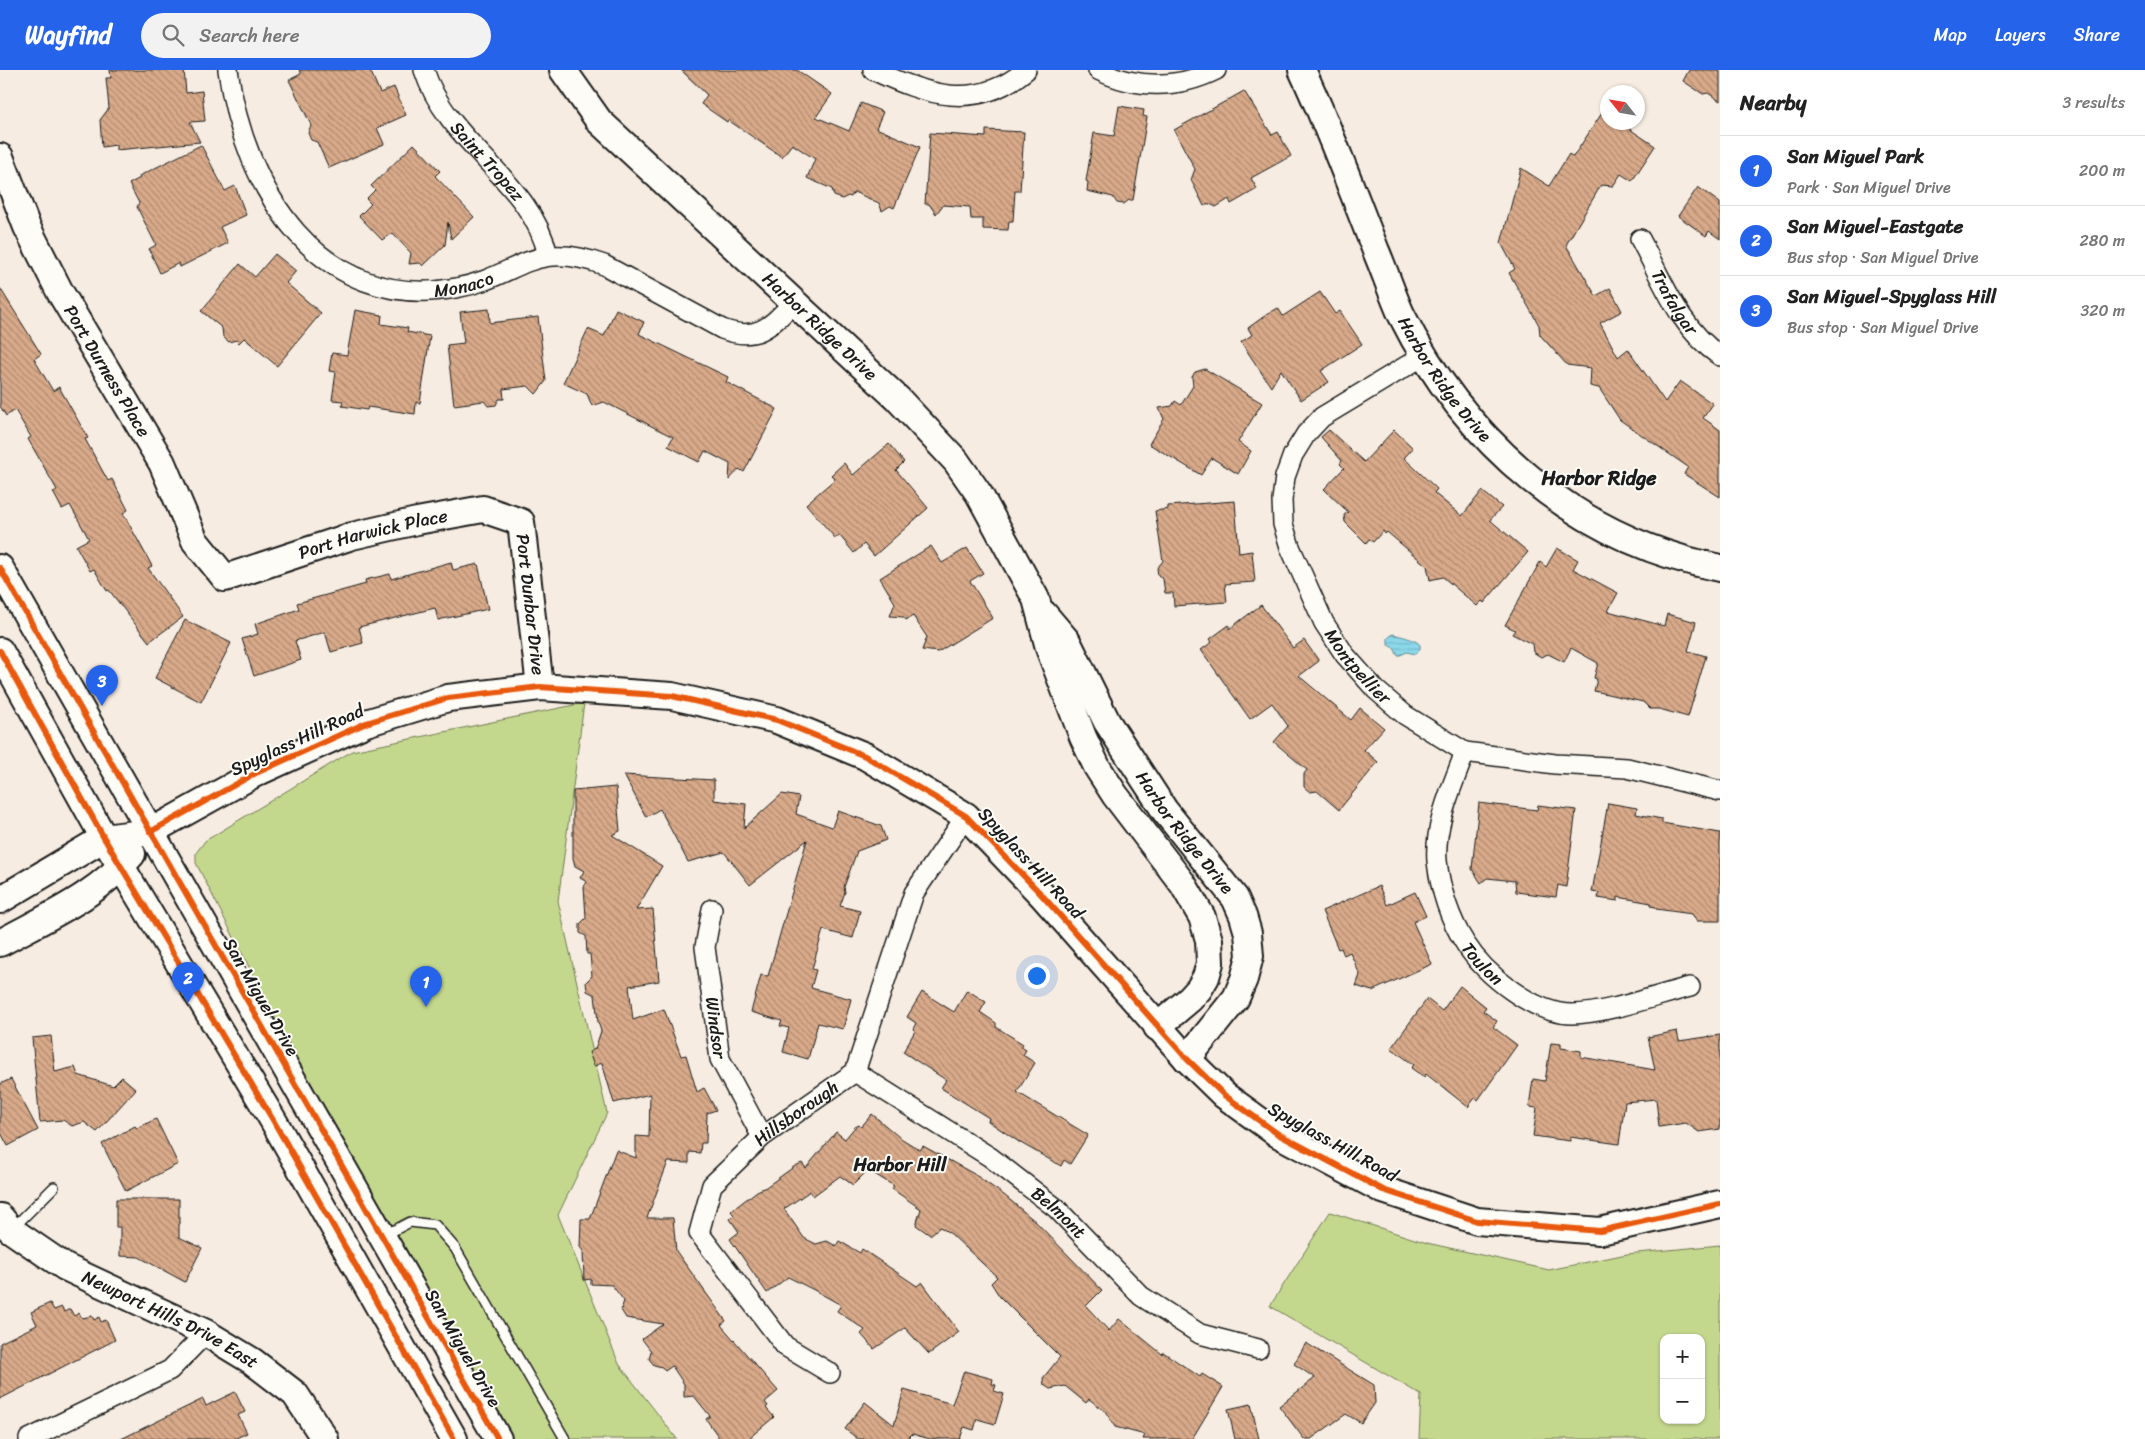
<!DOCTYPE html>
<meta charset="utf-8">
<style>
:root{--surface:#fff;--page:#f2f2f2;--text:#222;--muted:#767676;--line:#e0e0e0;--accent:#2563eb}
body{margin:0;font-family:Sriracha,sans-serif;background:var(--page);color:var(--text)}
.controls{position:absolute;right:15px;bottom:15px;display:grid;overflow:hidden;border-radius:10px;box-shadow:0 1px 4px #0004}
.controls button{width:45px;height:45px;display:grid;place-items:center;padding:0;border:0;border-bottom:1px solid var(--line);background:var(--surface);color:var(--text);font:25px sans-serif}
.compass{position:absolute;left:1600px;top:15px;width:45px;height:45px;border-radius:50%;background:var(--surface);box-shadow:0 1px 4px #0004;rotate:301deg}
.you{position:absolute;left:1036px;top:905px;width:18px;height:18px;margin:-12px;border:4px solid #fff;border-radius:50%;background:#1a73e8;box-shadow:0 0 0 8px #1a73e833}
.badge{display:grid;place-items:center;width:32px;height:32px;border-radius:50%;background:var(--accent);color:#fff;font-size:16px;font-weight:700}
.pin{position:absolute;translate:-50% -41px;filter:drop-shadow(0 1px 2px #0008)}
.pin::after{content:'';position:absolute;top:26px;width:18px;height:15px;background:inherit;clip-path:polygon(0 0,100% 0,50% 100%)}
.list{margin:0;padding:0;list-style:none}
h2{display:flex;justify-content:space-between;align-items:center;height:65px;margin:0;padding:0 20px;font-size:21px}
h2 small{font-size:16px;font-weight:400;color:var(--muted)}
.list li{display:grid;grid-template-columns:32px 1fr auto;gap:15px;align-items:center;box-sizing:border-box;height:70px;padding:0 20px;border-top:1px solid var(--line)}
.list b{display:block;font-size:19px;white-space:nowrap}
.list p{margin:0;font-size:16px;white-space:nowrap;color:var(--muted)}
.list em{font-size:16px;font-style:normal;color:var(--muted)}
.icon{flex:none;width:28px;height:28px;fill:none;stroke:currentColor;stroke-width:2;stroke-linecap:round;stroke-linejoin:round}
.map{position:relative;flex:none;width:1720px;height:1369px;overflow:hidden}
header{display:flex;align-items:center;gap:30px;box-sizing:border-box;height:70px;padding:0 25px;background:var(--accent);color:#fff}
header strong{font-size:24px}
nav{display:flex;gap:28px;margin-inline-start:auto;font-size:18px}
.search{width:350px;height:45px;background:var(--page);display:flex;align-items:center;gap:12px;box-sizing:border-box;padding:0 18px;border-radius:28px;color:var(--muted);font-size:19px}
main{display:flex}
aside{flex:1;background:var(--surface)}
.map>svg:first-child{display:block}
</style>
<header>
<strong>Wayfind</strong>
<div class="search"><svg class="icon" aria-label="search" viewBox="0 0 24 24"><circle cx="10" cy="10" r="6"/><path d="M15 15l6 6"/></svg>Search here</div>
<nav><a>Map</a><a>Layers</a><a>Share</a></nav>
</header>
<main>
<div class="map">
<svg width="1720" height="1369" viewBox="0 0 1720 1369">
<defs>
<pattern id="water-rules" width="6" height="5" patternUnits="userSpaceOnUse" patternTransform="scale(1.25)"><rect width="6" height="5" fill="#8bd8ea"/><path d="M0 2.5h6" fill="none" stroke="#77b9c8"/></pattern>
<pattern id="building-back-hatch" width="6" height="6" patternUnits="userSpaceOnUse" patternTransform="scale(1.25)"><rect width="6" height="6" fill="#d9aa8a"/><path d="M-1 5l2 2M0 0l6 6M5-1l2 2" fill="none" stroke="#af8a70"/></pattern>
</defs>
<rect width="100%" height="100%" fill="#f6ece1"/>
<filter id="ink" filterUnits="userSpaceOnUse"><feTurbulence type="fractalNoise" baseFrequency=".02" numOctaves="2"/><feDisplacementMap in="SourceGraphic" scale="10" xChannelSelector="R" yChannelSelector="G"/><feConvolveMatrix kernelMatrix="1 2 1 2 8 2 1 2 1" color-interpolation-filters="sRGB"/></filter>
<g filter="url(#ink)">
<!-- green -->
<path fill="#c4d88d" stroke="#707a54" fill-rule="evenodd" d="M584 633 558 831 607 1043 558 1145 619 1294 677 1369H505L371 1136 196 793V783L205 771 352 681Z
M1330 1142 1427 1173 1549 1200 1627 1184 1720 1175V1369H1419L1421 1325 1270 1236ZM1664 1268H1701V1350H1664Z"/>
<!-- water -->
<path fill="url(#water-rules)" stroke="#5f8d98" d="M1393 564C1400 566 1416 569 1420 575V580L1415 584 1407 582 1398 586 1394 578 1388 575V568Z"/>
<!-- building -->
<path fill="url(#building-back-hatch)" stroke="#1c1c1c" d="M110 0H184L186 23 202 21 205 51 190 52 200 72 116 80V75L102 77 100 50 109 38 106 8H111Z
M299 0H370L380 23 394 17 406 45 377 58 384 74 329 98 317 72 311 70 308 63 311 55 289 10 301 4Z
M681 0H797L832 24 816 47 849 61 861 33 883 42 876 58 920 77 894 138 890 136 882 141 879 133 854 122 851 127 848 126 842 129 834 126 832 119 807 108 815 89 792 74 782 87 728 50 727 52 701 34 707 25Z
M1689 0H1720V31L1708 23 1703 24 1683 11Z
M1244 21 1272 65 1278 62 1291 86 1251 108 1257 119 1231 134 1229 129 1216 137 1210 134 1204 136 1191 110 1195 99 1174 60Z
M1608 34V52H1619L1655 76 1632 111 1621 104 1613 116 1601 115 1566 175 1596 226 1610 218 1622 241 1600 253 1618 287 1628 279 1665 332 1680 311 1713 334 1703 348 1720 360V427L1684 404 1688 397 1620 350 1599 318 1590 316 1591 298 1567 295 1540 265 1539 255 1509 203 1515 199 1501 173 1521 98 1549 116 1569 84 1573 87Z
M1119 36 1144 40 1143 46 1147 47 1133 130H1129L1124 134 1117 133 1113 127 1087 121 1088 112 1086 111 1094 63 1114 66Z
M986 60 1024 62 1020 121H1015L1013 151H1009L1008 160 983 159V149H971L970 137 943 135 936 144 929 134H925L930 63 986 67Z
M414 74 440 101 435 106 474 147 451 169 448 152 445 175 423 196 420 193 409 194 411 183 392 163 382 170 359 146 371 134 366 129 375 120 371 116Z
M201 75 225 121 235 116 246 145 220 157 228 173 180 197 179 193 160 203 149 179 156 175 137 137 139 133 129 114 140 108 139 106Z
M1698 117 1720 133V169L1709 161 1706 166 1678 146Z
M275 184 296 201 286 213 321 243 277 296 244 268 239 273 236 270 229 272 223 267 222 258 201 241 240 194 255 207Z
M0 218 41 284 34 289 53 321 59 317 88 368 85 369 108 411 112 409 128 440 123 443 152 496 148 498 183 547 149 572 109 520 107 521 94 499 90 501 76 476 89 469 70 435 62 439 53 422 57 420 28 369 31 367 15 340 6 346 0 336Z
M1320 222 1335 244 1340 241 1362 274 1321 301 1329 312 1301 330 1281 300 1271 317 1241 272 1252 265 1248 258 1266 245 1278 238 1283 246Z
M489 239 490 253 538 247 546 311 536 324 528 316 503 319 504 329H499L496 335 488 336 484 331 454 335 447 275 464 273 460 242Z
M616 239 644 252 639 264 728 307 726 312 777 339 744 402 739 399 729 410 730 394 705 381 699 392 668 376 673 367 604 332 592 336 587 324 563 313 588 259 604 266Z
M355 240 382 245 381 254 408 258 407 262 430 266 420 333 416 332 415 344 368 337 367 340 342 336 343 331 332 330 336 302 329 301 332 283 347 285Z
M1205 299 1262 333 1238 372 1251 381 1238 404 1212 388 1201 405 1149 374 1164 349 1159 338 1172 336 1175 331 1181 335 1193 316 1192 307 1195 302Z
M1329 360 1364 392 1394 360 1413 378 1404 388 1437 419 1434 423 1462 446 1482 421 1502 437 1490 450 1528 482 1484 533 1482 531 1477 536 1443 507 1430 510 1427 496 1387 462 1385 464 1383 461 1373 472 1369 469 1366 473 1345 452 1344 445 1348 442 1324 419 1344 398 1340 394 1342 391 1321 367Z
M889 374 904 392 896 400 928 438 874 486 864 474 854 483 840 466 835 468 806 434 835 409 831 405 844 393 853 405Z
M1235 431 1239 483 1252 481 1255 512 1225 514 1227 532 1174 536 1173 523H1165L1163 509 1158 505 1157 498 1163 491 1155 441 1168 439V436Z
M931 476 942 493 967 478 983 503 970 511 993 548 938 582 922 580 927 567 913 546 906 550 904 547 890 546 895 533 880 508Z
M1557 478 1578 490 1573 499 1618 523 1608 541 1664 556 1667 544 1696 552 1688 581 1706 586 1688 647 1659 639H1650L1643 632 1594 621 1597 609 1594 608 1598 593 1571 578 1564 592 1548 584 1541 587 1533 582 1532 574 1512 564 1515 560 1505 555 1540 492 1546 497Z
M451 492 453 500 478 494 488 539 438 550 435 538 359 557 363 573 331 582 325 562 295 571 301 590 254 606 242 569 258 564 255 554 299 539 297 533 366 514 365 510 390 504 391 509Z
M1261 535 1293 578 1304 570 1319 591 1299 606 1351 650 1360 638 1384 658 1364 680 1378 692 1339 740 1317 721 1310 722 1304 717V704L1307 700 1274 672 1288 656 1272 633 1250 649 1201 580 1212 572 1210 569 1229 555V559Z
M185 550 231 573 201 632 155 608Z
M624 705 714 710V730L746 734 744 758 782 724 799 727 796 744 832 757 838 741 881 756 886 770 857 781 844 817 845 822 840 836 860 841 853 868 823 860 812 899 816 900 811 918 851 929 843 959 818 953 808 989 783 982 789 958 780 956 782 951 751 942 761 905 768 906 807 770 750 815 724 782 688 792 660 739 646 747Z
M616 717 620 761 612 765 662 796 636 840 653 839 659 911 629 916 633 950 664 939 681 986 686 985 697 1022 704 1018 716 1040 707 1043 706 1073H701L700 1083 689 1082V1093L668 1092 647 1148H673L676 1181 726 1251 721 1255 778 1321 765 1332 768 1336 766 1338 774 1347 748 1369H720L706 1349 710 1346 694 1326 684 1327V1314L672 1296 665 1301 662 1297 654 1295 649 1289 651 1281 642 1269 663 1254 626 1248 621 1240 624 1231 612 1215 591 1214V1209L584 1210 583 1181 580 1177 581 1149H590L616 1080 636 1088V1066L649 1067 650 1024 614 1033 602 993 594 996 589 982 595 979 601 961 598 952 595 925 587 921 586 912 592 906 590 884H587L586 866 580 863V854L586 848 584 816 587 812 580 808 584 801 575 796 573 788V721Z
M1479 733 1537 740 1538 735 1576 740 1566 817 1558 815 1556 827 1516 822 1515 811 1487 808 1481 813 1472 799Z
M1608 733 1637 738 1636 744 1662 749V753L1720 763V851H1697L1692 844 1656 839V837L1650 836 1651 833 1618 827V831L1598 828 1599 823 1592 822Z
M1379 816 1387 835 1415 822 1426 846 1413 852 1432 894 1372 921 1356 916 1360 905 1350 882 1344 885 1341 878 1338 879 1322 841Z
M1460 916 1486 937 1483 941 1497 951 1493 957 1517 975 1478 1030 1475 1028 1468 1037 1426 1004 1424 1007 1411 998 1414 995 1391 978 1427 929 1442 941Z
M967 920 986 932 980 942 996 953V957L1023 974 1021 977 1026 980 1023 985 1035 993 1017 1022 1088 1065 1070 1094 1064 1090 1061 1096 1019 1072 988 1051 989 1048 941 1018 946 1010 903 982 915 961 913 959 916 953 907 947 922 922 954 942Z
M1677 961 1679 971 1720 965V1059L1699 1062 1686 1053 1659 1057 1656 1029 1625 1032 1619 1074 1570 1067V1071L1533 1066 1537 1038 1529 1037 1533 1009 1545 1011 1551 973 1561 974V978L1581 981V987L1655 1000 1648 967Z
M51 966 55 1002 75 997 78 1005 113 1016 122 1007 136 1019 97 1062 84 1052 72 1056 63 1050 40 1052 32 968Z
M11 1009 38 1060 8 1076 0 1061V1014Z
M872 1044 899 1067 920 1080 923 1076 974 1104 1004 1125 1036 1152 1102 1220 1086 1236 1109 1261 1119 1249 1162 1284 1163 1282 1200 1307 1202 1304 1223 1317 1192 1369H1143L1145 1365 1115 1357 1105 1341 1089 1329 1086 1333 1065 1316 1050 1319 1044 1315 1043 1308 1060 1287 1000 1227 991 1213 997 1207 951 1164 940 1157 930 1165 916 1155 921 1139 892 1119 894 1116 868 1100 853 1115 840 1106 813 1126 810 1121 784 1139 804 1168 816 1174 827 1171 836 1176 839 1171 860 1183 862 1179 917 1216 922 1212 959 1262 929 1284 905 1258 874 1279 861 1264 865 1260 837 1241 841 1235 814 1220 788 1207 767 1223 730 1169 739 1162 730 1149 734 1145 731 1141 757 1121 766 1117 795 1096 802 1093 806 1098 836 1062 845 1069 855 1057 859 1055 861 1057Z
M156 1049 178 1094 126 1121 102 1074 135 1056 137 1058Z
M116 1129H179V1167L202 1178 185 1212 139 1187 120 1186V1157H116Z
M50 1233 54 1240 62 1237 64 1242 70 1239 74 1246 79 1243 82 1248 92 1246 94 1250 99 1247 101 1252 106 1250 115 1270 0 1329V1273L37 1255 31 1242Z
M1306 1273 1374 1315 1375 1333 1361 1353 1346 1344 1311 1369H1304L1279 1336 1315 1308 1294 1294Z
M964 1301 993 1309 992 1314 996 1315 994 1321 1004 1324 995 1354 977 1349 974 1360 964 1357 960 1369H930L912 1364 909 1367 911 1369H858L845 1359 865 1332 894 1355 904 1320 952 1334Z
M235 1322 245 1342 238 1345 247 1363 234 1369H121L203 1329 206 1336Z
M1251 1334 1259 1369H1235L1228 1339Z"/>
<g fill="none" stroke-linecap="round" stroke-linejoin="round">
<defs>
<path id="lane" d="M13 1158 54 1117
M385 1165 410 1152 435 1155 455 1178 565 1369"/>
<g id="street">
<path id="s1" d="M228 0C244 119 320 243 456 218 519 207 531 168 604 195L722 259C757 272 770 257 794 232"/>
<path id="s2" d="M424 0C448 75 531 110 548 185"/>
<path d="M873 0C926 25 976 42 1026 0"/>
<path d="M1098 0C1136 19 1178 19 1216 0"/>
<path id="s3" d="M1640 169C1663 211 1679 258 1720 286"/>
<path id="s4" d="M1423 286 1322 347 1306 364 1293 385 1285 407 1282 430 1283 454 1290 477 1324 553 1345 585 1376 620 1405 645 1465 682 1555 694 1627 698 1720 721"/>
<path id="s5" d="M1465 682C1453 715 1434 754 1437 791 1440 819 1450 850 1465 873 1485 905 1534 944 1572 944 1605 944 1658 925 1690 917"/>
<path id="s6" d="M712 839 705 877 720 989 762 1067"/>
<path id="s7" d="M855 1002 990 1087 1056 1138 1141 1226 1200 1264 1258 1279"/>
<path id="s8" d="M830 1303 785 1276 699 1163 712 1115 762 1067 855 1002 914 823 966 746"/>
<path d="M29 1369 170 1300 206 1263"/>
</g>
<g id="secondary">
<path id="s9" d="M563 0 599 51 898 329 956 391 979 424 1036 529 1049 578 1083 667 1097 697 1115 725 1183 814 1202 847 1209 870 1210 893 1206 907 1199 919 1190 929 1157 957"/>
<path id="s10" d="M1302 0C1330 59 1352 121 1376 181 1385 202 1392 224 1401 244 1465 373 1577 470 1720 498"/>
<path id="s11" d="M0 87 27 157 60 222 162 393 195 471 225 508 352 466 417 451 483 439 521 452 540 617"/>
<path d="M0 498 498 1369"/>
<path id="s12" d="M1044 544 1067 571 1107 652 1165 741 1235 828 1243 846 1248 863 1250 886 1244 909 1236 928 1187 989"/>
<path d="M0 581 104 768 273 1050 454 1369"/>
<path d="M0 830 104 768 150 762 256 703 366 653 448 628 540 617 672 626 777 650 865 686 966 746 1041 824 1187 989 1224 1025 1278 1064 1383 1120 1477 1151 1600 1161 1720 1134"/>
<path d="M0 873C45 848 99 825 132 784"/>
<path id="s13" d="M0 1147 11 1160 65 1197 206 1263 252 1291 295 1324 325 1369"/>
</g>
</defs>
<!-- lane casing -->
<use href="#lane" stroke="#1c1c1c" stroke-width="12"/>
<!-- street casing -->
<use href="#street" stroke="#1c1c1c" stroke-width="22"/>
<!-- secondary casing -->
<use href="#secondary" stroke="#1c1c1c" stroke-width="30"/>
<!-- lane -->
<use href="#lane" stroke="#fdfcf7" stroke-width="9"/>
<!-- street -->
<use href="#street" stroke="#fdfcf7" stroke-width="19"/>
<!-- secondary -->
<use href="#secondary" stroke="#fdfcf7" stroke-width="26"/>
<defs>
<path id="cycleway" d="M0 498 498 1369
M0 581 104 768 273 1050 454 1369
M150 762 256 703 366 653 448 628 540 617 672 626 777 650 865 686 966 746 1041 824 1187 989 1224 1025 1278 1064 1383 1120 1477 1151 1600 1161 1720 1134"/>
</defs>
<!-- cycleway casing -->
<use href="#cycleway" stroke="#fdfcf7" stroke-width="9"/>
<!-- cycleway -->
<use href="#cycleway" stroke="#e8590c" stroke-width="6"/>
</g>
</g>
<g text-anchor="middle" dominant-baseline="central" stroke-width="4" stroke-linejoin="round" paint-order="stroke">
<!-- street labels -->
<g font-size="18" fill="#1c1c1c" stroke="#fdfcf7">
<text stroke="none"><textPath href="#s2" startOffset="112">Saint Tropez</textPath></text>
<text stroke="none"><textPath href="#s1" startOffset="364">Monaco</textPath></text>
<text stroke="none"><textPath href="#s3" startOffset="72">Trafalgar</textPath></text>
<text stroke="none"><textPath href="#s9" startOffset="364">Harbor Ridge Drive</textPath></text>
<text stroke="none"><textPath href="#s11" startOffset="240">Port Durness Place</textPath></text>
<text stroke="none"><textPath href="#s10" startOffset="342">Harbor Ridge Drive</textPath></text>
<text stroke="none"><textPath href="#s11" startOffset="634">Port Harwick Place</textPath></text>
<text stroke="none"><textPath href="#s11" startOffset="870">Port Dunbar Drive</textPath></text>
<text stroke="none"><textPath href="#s4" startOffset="399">Montpellier</textPath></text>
<text transform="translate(297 670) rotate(-25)">Spyglass Hill Road</text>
<text stroke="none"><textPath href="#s12" startOffset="261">Harbor Ridge Drive</textPath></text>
<text transform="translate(1031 793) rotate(47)">Spyglass Hill Road</text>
<text stroke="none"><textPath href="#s5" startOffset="228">Toulon</textPath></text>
<text transform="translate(261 927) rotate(60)">San Miguel Drive</text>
<text stroke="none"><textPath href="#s6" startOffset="120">Windsor</textPath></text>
<text stroke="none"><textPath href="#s8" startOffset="355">Hillsborough</textPath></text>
<text transform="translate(1333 1072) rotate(29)">Spyglass Hill Road</text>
<text stroke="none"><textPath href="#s7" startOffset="248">Belmont</textPath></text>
<text stroke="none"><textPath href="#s13" startOffset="200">Newport Hills Drive East</textPath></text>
<text transform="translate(463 1278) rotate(60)">San Miguel Drive</text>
</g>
<!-- neighbourhood labels -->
<g font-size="19" font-weight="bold" fill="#1c1c1c" stroke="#fdfcf7">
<text x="900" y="1094">Harbor Hill</text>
</g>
<!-- quarter labels -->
<g font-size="20" font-weight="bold" fill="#1c1c1c" stroke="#fdfcf7">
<text x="1599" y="408">Harbor Ridge</text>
</g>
</g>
</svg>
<div class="controls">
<button>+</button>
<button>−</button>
</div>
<svg class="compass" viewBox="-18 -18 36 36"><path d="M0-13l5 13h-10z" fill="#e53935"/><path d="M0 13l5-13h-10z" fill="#767676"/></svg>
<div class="you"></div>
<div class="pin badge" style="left:426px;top:937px">1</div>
<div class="pin badge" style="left:188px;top:933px">2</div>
<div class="pin badge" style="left:102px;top:636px">3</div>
</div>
<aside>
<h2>Nearby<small>3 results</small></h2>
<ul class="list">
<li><span class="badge">1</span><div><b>San Miguel Park</b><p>Park · San Miguel Drive</p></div><em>200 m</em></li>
<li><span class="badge">2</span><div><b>San Miguel-Eastgate</b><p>Bus stop · San Miguel Drive</p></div><em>280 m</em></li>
<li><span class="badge">3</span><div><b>San Miguel-Spyglass Hill</b><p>Bus stop · San Miguel Drive</p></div><em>320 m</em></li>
</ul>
</aside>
</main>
